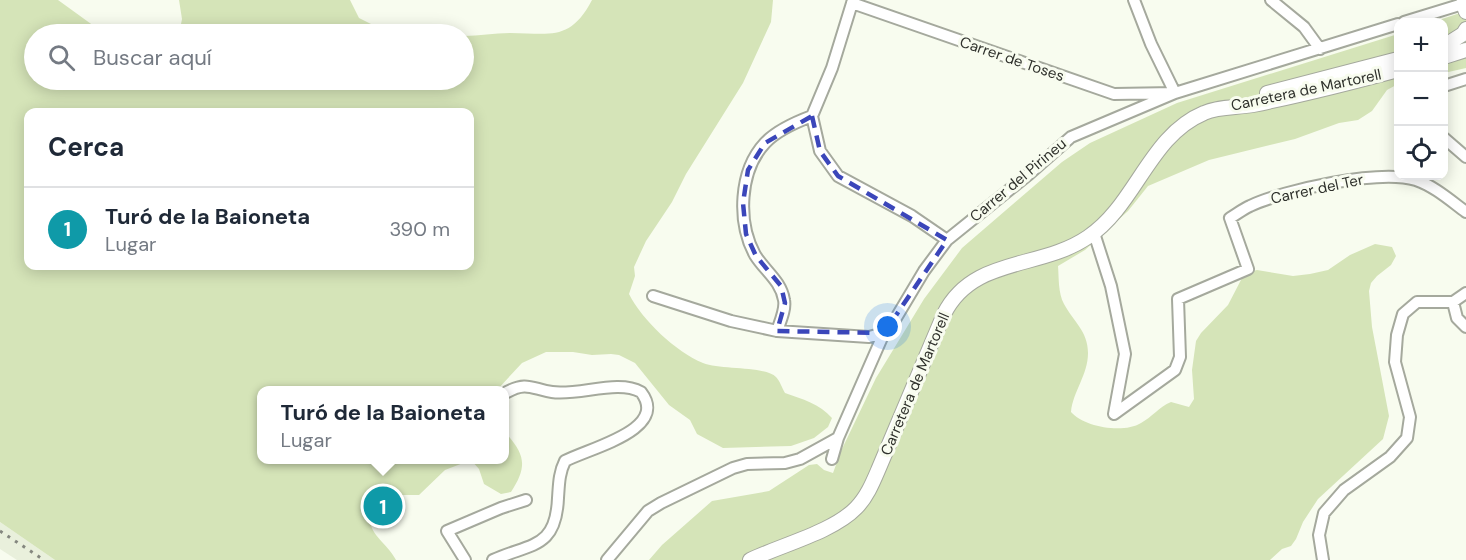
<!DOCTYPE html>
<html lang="es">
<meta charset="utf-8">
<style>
:root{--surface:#fff;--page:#f2f2f3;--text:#1f2937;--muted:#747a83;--line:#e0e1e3;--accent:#3b46ba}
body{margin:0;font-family:"DM Sans",sans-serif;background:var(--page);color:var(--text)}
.controls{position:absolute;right:18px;top:18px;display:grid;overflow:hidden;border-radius:12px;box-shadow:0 3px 15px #0003}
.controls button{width:54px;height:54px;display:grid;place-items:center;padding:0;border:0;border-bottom:2px solid var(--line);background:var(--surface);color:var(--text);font:30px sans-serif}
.you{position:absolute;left:888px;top:327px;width:21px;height:21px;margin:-15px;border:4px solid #fff;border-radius:50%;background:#1a73e8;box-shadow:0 0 0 9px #1a73e833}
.badge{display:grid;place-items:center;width:39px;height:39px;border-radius:50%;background:var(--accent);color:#fff;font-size:20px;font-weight:700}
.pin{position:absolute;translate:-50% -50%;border:3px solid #fff;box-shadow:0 2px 6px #0006}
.popup{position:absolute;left:257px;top:386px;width:252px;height:78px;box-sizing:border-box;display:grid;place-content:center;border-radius:12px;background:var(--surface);filter:drop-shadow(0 2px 4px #0005);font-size:20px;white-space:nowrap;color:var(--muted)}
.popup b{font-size:22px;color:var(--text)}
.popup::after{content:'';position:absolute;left:50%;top:100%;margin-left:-12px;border:12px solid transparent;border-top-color:var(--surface)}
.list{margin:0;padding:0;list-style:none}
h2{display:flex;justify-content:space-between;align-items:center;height:78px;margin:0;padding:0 24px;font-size:26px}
h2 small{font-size:20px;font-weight:400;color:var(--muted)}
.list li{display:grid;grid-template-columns:39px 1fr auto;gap:18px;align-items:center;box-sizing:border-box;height:84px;padding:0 24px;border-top:2px solid var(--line)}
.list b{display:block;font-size:22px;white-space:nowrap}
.list p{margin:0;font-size:20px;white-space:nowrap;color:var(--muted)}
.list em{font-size:20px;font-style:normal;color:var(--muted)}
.icon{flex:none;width:33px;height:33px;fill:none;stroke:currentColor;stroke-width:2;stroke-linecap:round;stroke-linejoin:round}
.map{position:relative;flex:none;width:1466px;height:560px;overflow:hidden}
.search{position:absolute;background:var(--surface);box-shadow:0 3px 15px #0003;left:24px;top:24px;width:450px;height:66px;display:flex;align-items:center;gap:15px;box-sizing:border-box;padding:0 21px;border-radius:33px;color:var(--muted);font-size:22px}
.panel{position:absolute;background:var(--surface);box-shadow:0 3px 15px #0003;left:24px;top:108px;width:450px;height:162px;border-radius:12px}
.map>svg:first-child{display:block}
</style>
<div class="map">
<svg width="1466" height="560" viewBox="0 0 1466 560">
<rect width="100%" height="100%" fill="#f8fcef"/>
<!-- built -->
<path fill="#e9f0dc" d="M0 522 55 560H17L0 549Z"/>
<!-- green -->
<path fill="#d5e4b8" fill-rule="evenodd" d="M0 0H58L105 34H34V80H464V36C479 36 494 33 510 33 550 33 570 42 592 0H773L771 22 743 83 686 174 672 202 646 241 634 267 635 276 629 294C642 320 676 352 703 363 721 370 766 366 776 377 780 381 782 388 785 393 802 399 820 404 832 418L828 427 814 438 791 446 723 448 697 434 690 420 669 405 635 363 619 355 611 354 592 355 573 352H546L522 363 497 390H262V460H505V432C525 454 528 466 511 492L501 494 484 484 479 469 471 460 445 470 419 495H392L377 502C359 532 383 536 396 560H55L0 522ZM470 112V266H28V112Z
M179 0H350L359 18 385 31 404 34H179L182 19Z
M1466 11V68L1444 73V22H1433Z
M1398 34V84L1387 90 1372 111 1358 120 1339 123 1295 139 1209 160 1148 186 1128 211 1085 250 1058 266C1059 278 1058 293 1064 304 1073 321 1088 331 1088 353 1088 375 1073 391 1071 412 1084 427 1123 434 1141 423 1152 417 1159 407 1171 402L1189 407 1194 399 1192 370 1196 341 1201 333 1228 305 1242 278 1249 272 1257 270 1293 276 1310 274 1328 270 1350 255 1375 244 1392 247 1396 256 1391 265 1377 276 1371 283 1369 291 1372 327 1389 416 1383 439 1318 499 1303 522 1296 539 1291 546 1282 549 1270 560H649L662 545 712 501 769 491 809 465 817 464 824 470 833 473 841 451 876 378 924 299 962 248 1062 162 1090 143 1177 103Z"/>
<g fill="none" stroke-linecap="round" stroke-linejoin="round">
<defs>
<path id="minor" d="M853 0 832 68 812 116 820 151 838 176 912 216 947 240
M1271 0 1304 27 1320 49
M852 3 1114 94 1175 93 1151 44 1134 0
M1404 22 1466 3
M1444 86 1466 79
M1444 138 1466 157
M1094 233 1111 286 1125 354 1114 414 1175 370 1180 357 1178 299 1248 269 1230 218C1237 214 1243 209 1250 206 1284 190 1379 169 1416 180 1434 186 1451 201 1466 212
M653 296 731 321 777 331 869 337 884 333
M1453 302 1457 318 1466 327
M777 331C780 322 786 309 784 300 781 281 765 271 755 255 737 222 739 171 765 143 777 130 796 122 812 116
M832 459 838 438 884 333 890 328 924 271 947 240 1029 174 1071 137 1175 93 1398 24
M465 560 447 531 501 508 526 500
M493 560C531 543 556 549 558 498 559 484 559 473 565 461 589 448 670 430 641 392 618 379 579 396 552 392 532 389 527 381 507 392
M607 560 648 511 661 503 733 468 747 464 785 463 800 459 838 438
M1323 560 1319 535 1324 513 1344 490 1390 457 1407 438 1410 417 1395 362 1397 335 1403 314 1417 302H1453L1466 293"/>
<path id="secondary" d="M1463 4 1466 12
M1444 46 1463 34 1466 29
M1444 57 1466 50
M1267 93 1398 59
M750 560C781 545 833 532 856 508 867 497 873 482 879 468L944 314C973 256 1040 270 1088 237 1136 205 1149 136 1204 113 1219 106 1237 108 1253 105 1302 95 1350 83 1398 70"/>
</defs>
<!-- minor casing -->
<use href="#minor" stroke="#a5a99d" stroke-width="14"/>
<!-- secondary casing -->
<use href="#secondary" stroke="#a5a99d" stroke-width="16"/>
<!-- minor -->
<use href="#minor" stroke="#fff" stroke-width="10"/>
<!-- secondary -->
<use href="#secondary" stroke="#fff" stroke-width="14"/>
<!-- rail -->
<path stroke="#84877f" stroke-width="3" stroke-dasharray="3 6" stroke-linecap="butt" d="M0 531 44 560"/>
</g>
<!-- marked area -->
<path fill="none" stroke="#3b46ba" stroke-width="4.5" stroke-dasharray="12 8" stroke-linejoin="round" d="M812 116 820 151 838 176 947 240 884 333 777 331 785 303 781 286 756 256 746 234 743 203 748 170 765 143Z"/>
<g text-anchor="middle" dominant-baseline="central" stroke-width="6" stroke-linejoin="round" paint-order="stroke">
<!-- street labels -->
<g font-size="15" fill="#2f312c" stroke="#f8fcef">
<text transform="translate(1012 59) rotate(19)">Carrer de Toses</text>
<text transform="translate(1306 90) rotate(-12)">Carretera de Martorell</text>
<text transform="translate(1018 180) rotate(-40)">Carrer del Pirineu</text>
<text transform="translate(1317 189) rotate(-12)">Carrer del Ter</text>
<text transform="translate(915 384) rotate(-67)">Carretera de Martorell</text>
</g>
</g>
</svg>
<div class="controls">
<button>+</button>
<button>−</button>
<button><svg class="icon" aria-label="locate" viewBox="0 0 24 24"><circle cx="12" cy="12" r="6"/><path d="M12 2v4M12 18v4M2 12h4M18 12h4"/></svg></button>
</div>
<div class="you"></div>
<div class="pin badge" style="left:383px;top:506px;background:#0f9aa8">1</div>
<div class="popup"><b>Turó de la Baioneta</b>Lugar</div>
<div class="search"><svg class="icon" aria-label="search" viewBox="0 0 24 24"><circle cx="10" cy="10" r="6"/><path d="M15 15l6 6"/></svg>Buscar aquí</div>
<section class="panel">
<h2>Cerca<small></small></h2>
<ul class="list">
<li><span class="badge" style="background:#0f9aa8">1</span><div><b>Turó de la Baioneta</b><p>Lugar</p></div><em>390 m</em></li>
</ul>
</section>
</div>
